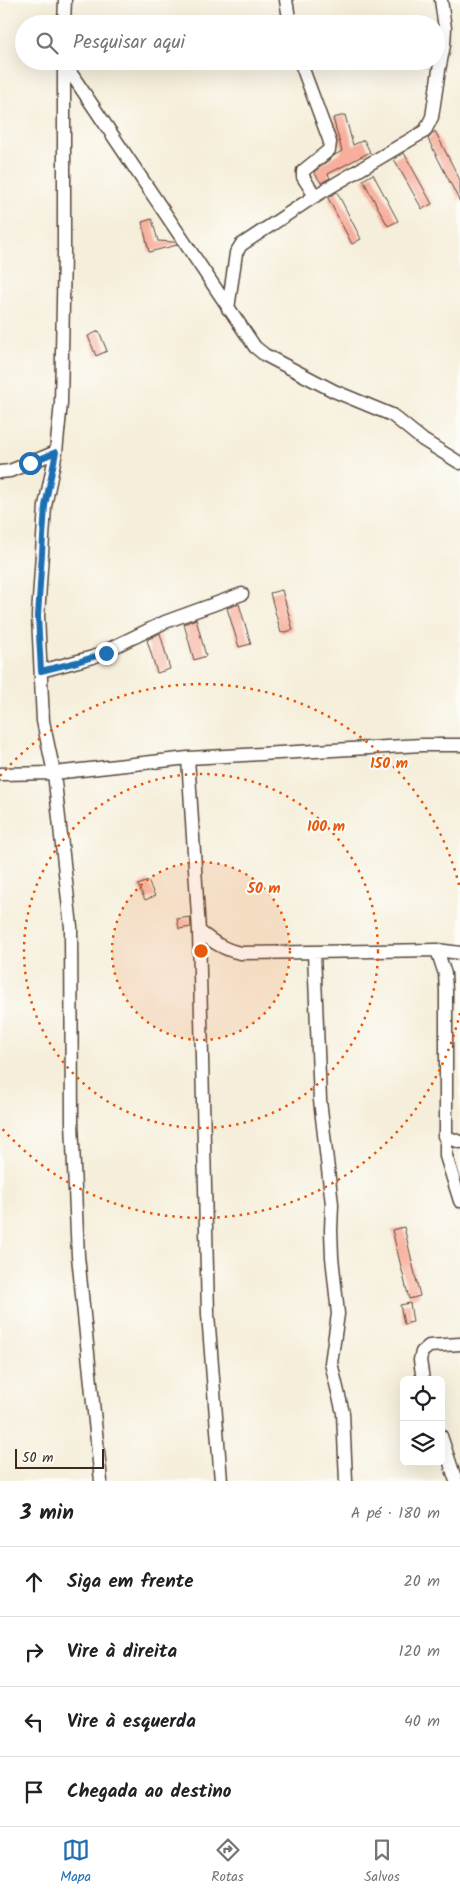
<!DOCTYPE html>
<html lang="pt">
<meta charset="utf-8">
<style>
:root{--surface:#fff;--page:#f2f2f2;--text:#202124;--muted:#757577;--line:#e0e0e0;--accent:#1f6fb2}
body{margin:0;font-family:Kalam,sans-serif;background:var(--page);color:var(--text)}
.controls{position:absolute;right:15px;bottom:15px;display:grid;overflow:hidden;border-radius:8px;box-shadow:0 5px 20px #0002}
.controls button{width:45px;height:45px;display:grid;place-items:center;padding:0;border:0;border-bottom:1px solid var(--line);background:var(--surface);color:var(--text);font:25px sans-serif}
.scale{position:absolute;left:15px;bottom:12px;width:89px;box-sizing:border-box;padding-left:5px;border:2px solid #3b2a1e;border-top:0;font-size:14px;line-height:18px;white-space:nowrap;color:#3b2a1e;-webkit-text-stroke:4px #fdfcf7;paint-order:stroke}
.stop{position:absolute;width:15px;height:15px;margin:-11px;border:4px solid #1f6fb2;border-radius:50%;background:#fff}
.stop.end{background:#1f6fb2;border-color:#fff;box-shadow:0 1px 5px #0008}
.list{margin:0;padding:0;list-style:none}
h2{display:flex;justify-content:space-between;align-items:center;height:65px;margin:0;padding:0 20px;font-size:21px}
h2 small{font-size:16px;font-weight:400;color:var(--muted)}
.list li{display:grid;grid-template-columns:32px 1fr auto;gap:15px;align-items:center;box-sizing:border-box;height:70px;padding:0 20px;border-top:1px solid var(--line)}
.list b{display:block;font-size:19px;white-space:nowrap}
.list em{font-size:16px;font-style:normal;color:var(--muted)}
.icon{flex:none;width:28px;height:28px;fill:none;stroke:currentColor;stroke-width:2;stroke-linecap:round;stroke-linejoin:round}
.map{position:relative;flex:none;width:460px;height:1481px;overflow:hidden}
.search{position:absolute;background:var(--surface);box-shadow:0 5px 20px #0002;left:15px;right:15px;top:15px;height:55px;display:flex;align-items:center;gap:12px;box-sizing:border-box;padding:0 18px;border-radius:28px;color:var(--muted);font-size:19px}
.sheet{height:345px;background:var(--surface)}
nav{display:flex;justify-content:space-around;align-items:center;box-sizing:border-box;height:70px;border-top:1px solid var(--line);background:var(--surface);font-size:14px;color:var(--muted)}
nav a{display:grid;justify-items:center;gap:2px}
nav .on{color:var(--accent)}
.map>svg:first-child{display:block}
</style>
<div class="map">
<svg width="460" height="1481" viewBox="0 0 460 1481">
<rect width="100%" height="100%" fill="#fdfcf7"/>
<filter id="ink" filterUnits="userSpaceOnUse"><feTurbulence type="fractalNoise" baseFrequency=".02" numOctaves="2"/><feDisplacementMap in="SourceGraphic" scale="10" xChannelSelector="R" yChannelSelector="G"/><feConvolveMatrix kernelMatrix="1 2 1 2 8 2 1 2 1" color-interpolation-filters="sRGB"/></filter>
<filter id="wash" filterUnits="userSpaceOnUse"><feTurbulence type="fractalNoise" baseFrequency=".0096" numOctaves="4" result="noise"/><feDisplacementMap in="SourceGraphic" scale="20" xChannelSelector="R" yChannelSelector="G"/><feGaussianBlur stdDeviation="1.12" result="paint"/><feColorMatrix in="noise" values="0 0 0 0 0 0 0 0 0 0 0 0 0 0 0 0 0 1.4 0 .05"/><feComposite in="paint" operator="in"/></filter>
<g filter="url(#wash)">
<rect width="100%" height="100%" fill="#f5eeda"/>
<g id="blocks">
<!-- building -->
<path fill="#f7ae9c" d="M345 115 353 145 364 140 370 152 328 174 330 178 321 183 314 172 335 155 342 151 333 118Z
M435 131 460 180V202L428 139Z
M404 153 432 204 422 209 394 159Z
M373 174 398 221 388 226 363 180Z
M337 192 361 239 352 244 328 198Z
M152 219 158 241 174 242 177 245 149 252 142 222Z
M99 331 107 351 96 356 88 336Z
M282 590 293 630 281 633 270 593Z
M239 604 251 644 239 647 227 608Z
M196 619 206 656 194 660 184 624Z
M160 633 170 669 157 673 147 640Z
M148 881 155 896 145 900 138 885Z
M190 917 191 927 179 929 177 919Z
M404 1227 420 1296 409 1299 392 1230Z
M410 1303 413 1322 404 1324 400 1305Z"/>
</g>
</g>
<g filter="url(#ink)">
<use href="#blocks" fill-opacity="0" stroke="#57473a" stroke-width="1"/>
<g fill="none" stroke-linecap="round" stroke-linejoin="round">
<defs>
<path id="minor" d="M286 0 290 24
M64 24 65 0
M64 61V252L61 403 56 452 45 506 38 616 43 721 54 773 71 927 72 1122 78 1256 101 1481
M300 61 330 142 329 150 303 171V177L315 196
M64 63 255 347 265 355 334 391 392 415 423 440 460 463
M228 309 236 253 241 245 315 196 425 131 432 117 439 70 444 45 445 28 441 0
M0 472 10 471 56 452
M41 671 93 657 165 622 242 594
M188 758 199 931 208 1314 221 1481
M0 774 54 773 188 758 422 745H460
M199 931C213 942 224 950 241 953L437 950 460 953
M437 950 445 974 446 991V1156L460 1201
M314 953 320 1100 332 1204 331 1230 332 1257 338 1314 331 1363 343 1413 346 1481
M444 1136 460 1142
M423 1380 420 1360 422 1352 429 1346 460 1344
M441 1436 456 1481"/>
</defs>
<!-- minor casing -->
<use href="#minor" stroke="#57473a" stroke-width="15"/>
<!-- minor -->
<use href="#minor" stroke="#fff" stroke-width="12"/>
</g>
</g>
<g fill="none" stroke-linecap="round" stroke-linejoin="round" filter="url(#ink)">
<!-- route -->
<path stroke="#1f6fb2" stroke-width="6" d="M30 463 56 452 45 506 38 616 41 671 77 662 106 653"/>
</g>
<!-- distance rings -->
<circle cx="201" cy="951" r="89" fill="#e8590c" fill-opacity=".12"/>
<g fill="none" stroke="#e8590c" stroke-width="2.5" stroke-dasharray="2.5 5">
<circle cx="201" cy="951" r="89"/>
<circle cx="201" cy="951" r="177"/>
<path d="M460 1013A266 266 0 0 1 0 1126M0 776A266 266 0 0 1 460 889"/>
</g>
<circle cx="201" cy="951" r="8" fill="#e8590c" stroke="#fdfcf7" stroke-width="2.5"/>
<g font-size="15" text-anchor="middle" font-weight="bold" fill="#e8590c" stroke="#fdfcf7" stroke-width="4" stroke-linejoin="round" paint-order="stroke">
<text x="389" y="768">150 m</text>
<text x="326" y="831">100 m</text>
<text x="264" y="893">50 m</text>
</g>
</svg>
<div class="controls">
<button><svg class="icon" aria-label="locate" viewBox="0 0 24 24"><circle cx="12" cy="12" r="6"/><path d="M12 2v4M12 18v4M2 12h4M18 12h4"/></svg></button>
<button><svg class="icon" aria-label="layers" viewBox="0 0 24 24"><path d="M12 4l9 5-9 5-9-5zM3 14l9 5 9-5"/></svg></button>
</div>
<div class="scale">50 m</div>
<div class="stop" style="left:30px;top:463px"></div>
<div class="stop end" style="left:106px;top:653px"></div>
<div class="search"><svg class="icon" aria-label="search" viewBox="0 0 24 24"><circle cx="10" cy="10" r="6"/><path d="M15 15l6 6"/></svg>Pesquisar aqui</div>
</div>
<section class="sheet">
<h2>3 min<small>A pé · 180 m</small></h2>
<ul class="list">
<li><svg class="icon" aria-label="ahead" viewBox="0 0 24 24"><path d="M12 20V5M6 11l6-6 6 6"/></svg><div><b>Siga em frente</b></div><em>20 m</em></li>
<li><svg class="icon" aria-label="right" viewBox="0 0 24 24"><path d="M7 20v-9h11M14 6l5 5-5 5"/></svg><div><b>Vire à direita</b></div><em>120 m</em></li>
<li><svg class="icon" aria-label="left" viewBox="0 0 24 24"><path d="M17 20v-9H6M10 6l-5 5 5 5"/></svg><div><b>Vire à esquerda</b></div><em>40 m</em></li>
<li><svg class="icon" aria-label="arrive" viewBox="0 0 24 24"><path d="M6 21V4h12l-3 4 3 4H6"/></svg><div><b>Chegada ao destino</b></div></li>
</ul>
</section>
<nav>
<a class="on"><svg class="icon" aria-label="map" viewBox="0 0 24 24"><path d="M3 6l6-2 6 2 6-2v14l-6 2-6-2-6 2zM9 4v14M15 6v14"/></svg>Mapa</a>
<a><svg class="icon" aria-label="directions" viewBox="0 0 24 24"><path d="M12 3l9 9-9 9-9-9zM9 14v-3h6M13 9l2 2-2 2"/></svg>Rotas</a>
<a><svg class="icon" aria-label="saved" viewBox="0 0 24 24"><path d="M7 4h10v16l-5-4-5 4z"/></svg>Salvos</a>
</nav>
